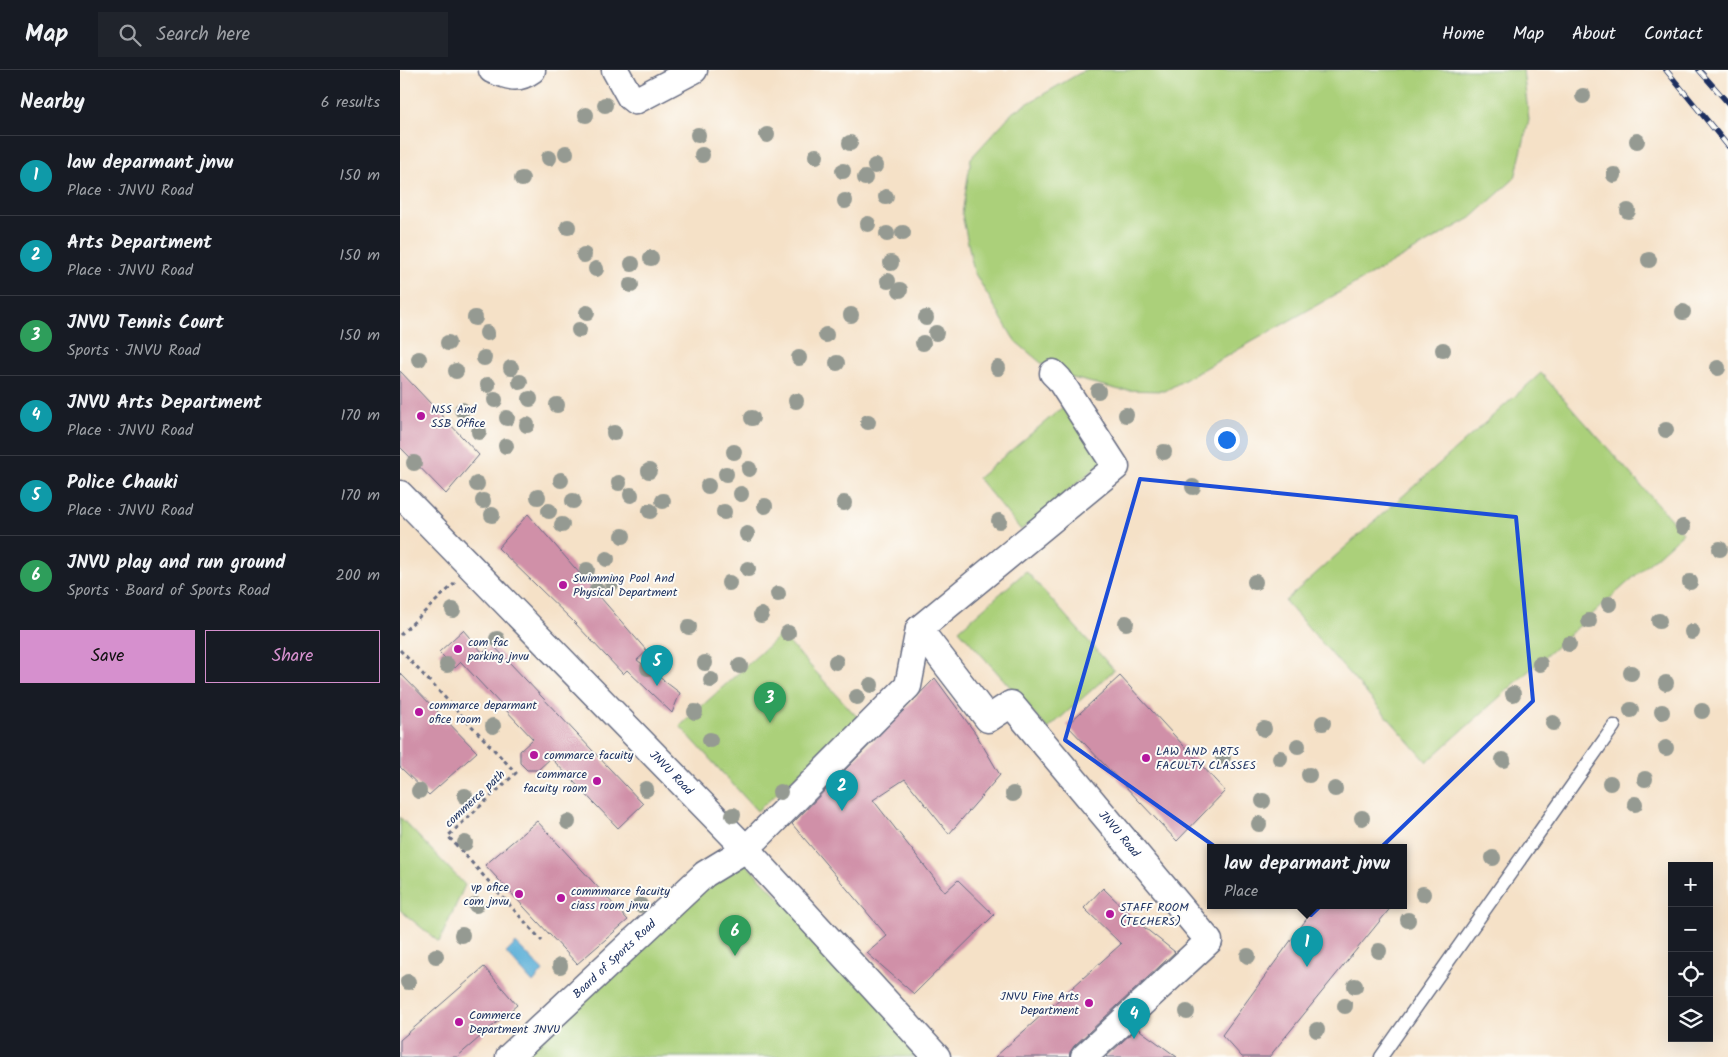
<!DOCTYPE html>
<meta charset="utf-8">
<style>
:root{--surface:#171b24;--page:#20242c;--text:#f1f3f6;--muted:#9ea1a6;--line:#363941;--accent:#d690ce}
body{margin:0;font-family:Kalam,sans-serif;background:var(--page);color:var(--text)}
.controls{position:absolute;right:15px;bottom:15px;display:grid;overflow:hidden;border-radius:0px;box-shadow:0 5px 20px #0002}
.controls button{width:45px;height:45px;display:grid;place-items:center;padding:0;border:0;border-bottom:1px solid var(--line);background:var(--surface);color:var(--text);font:25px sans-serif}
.you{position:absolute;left:826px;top:369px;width:18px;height:18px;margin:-12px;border:4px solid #fff;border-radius:50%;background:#1a73e8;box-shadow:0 0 0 8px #1a73e833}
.badge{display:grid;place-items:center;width:32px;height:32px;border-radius:50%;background:var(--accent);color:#fff;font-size:16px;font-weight:700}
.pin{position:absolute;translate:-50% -41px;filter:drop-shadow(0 1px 2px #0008)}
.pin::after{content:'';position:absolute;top:26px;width:18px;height:15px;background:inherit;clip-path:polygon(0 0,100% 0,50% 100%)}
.popup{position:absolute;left:807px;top:774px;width:200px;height:65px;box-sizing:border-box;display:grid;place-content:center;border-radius:0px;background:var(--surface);filter:drop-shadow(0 1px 4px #0005);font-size:16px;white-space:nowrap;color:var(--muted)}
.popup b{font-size:19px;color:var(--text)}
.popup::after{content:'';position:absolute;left:50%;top:100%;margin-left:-10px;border:10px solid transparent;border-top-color:var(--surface)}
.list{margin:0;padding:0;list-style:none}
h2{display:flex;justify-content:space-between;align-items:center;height:65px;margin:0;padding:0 20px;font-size:21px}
h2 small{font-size:16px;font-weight:400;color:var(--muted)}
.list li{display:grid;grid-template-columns:32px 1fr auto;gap:15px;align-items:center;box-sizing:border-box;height:80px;padding:0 20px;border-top:1px solid var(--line)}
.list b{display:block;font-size:19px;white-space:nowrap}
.list p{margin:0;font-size:16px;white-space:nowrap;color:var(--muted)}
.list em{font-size:16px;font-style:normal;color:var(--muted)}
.actions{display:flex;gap:10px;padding:15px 20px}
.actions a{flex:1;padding:11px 0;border:1px solid var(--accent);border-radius:0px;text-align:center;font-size:18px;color:var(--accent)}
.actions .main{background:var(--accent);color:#111}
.icon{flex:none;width:28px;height:28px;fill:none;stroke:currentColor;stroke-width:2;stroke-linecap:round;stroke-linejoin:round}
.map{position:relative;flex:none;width:1328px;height:987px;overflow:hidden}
header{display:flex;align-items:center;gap:30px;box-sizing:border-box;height:70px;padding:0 25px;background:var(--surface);border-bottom:1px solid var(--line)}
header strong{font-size:24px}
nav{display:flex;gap:28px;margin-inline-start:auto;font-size:18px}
.search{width:350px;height:45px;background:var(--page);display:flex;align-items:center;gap:12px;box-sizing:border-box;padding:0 18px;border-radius:0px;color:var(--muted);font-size:19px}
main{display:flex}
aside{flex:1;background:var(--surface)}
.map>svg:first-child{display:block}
</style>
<header>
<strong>Map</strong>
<div class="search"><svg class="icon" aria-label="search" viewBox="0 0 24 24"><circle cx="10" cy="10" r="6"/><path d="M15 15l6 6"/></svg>Search here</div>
<nav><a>Home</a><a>Map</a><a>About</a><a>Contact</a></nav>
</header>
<main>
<aside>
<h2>Nearby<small>6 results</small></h2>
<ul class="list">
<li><span class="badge" style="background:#0f9aa8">1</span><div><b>law deparmant jnvu</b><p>Place · JNVU Road</p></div><em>150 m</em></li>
<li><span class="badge" style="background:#0f9aa8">2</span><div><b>Arts Department</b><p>Place · JNVU Road</p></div><em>150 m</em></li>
<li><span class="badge" style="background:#2e9e5b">3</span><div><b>JNVU Tennis Court</b><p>Sports · JNVU Road</p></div><em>150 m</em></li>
<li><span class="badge" style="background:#0f9aa8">4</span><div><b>JNVU Arts Department</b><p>Place · JNVU Road</p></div><em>170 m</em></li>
<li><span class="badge" style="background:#0f9aa8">5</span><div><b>Police Chauki</b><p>Place · JNVU Road</p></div><em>170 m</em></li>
<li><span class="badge" style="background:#2e9e5b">6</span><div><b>JNVU play and run ground</b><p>Sports · Board of Sports Road</p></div><em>200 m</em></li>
</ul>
<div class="actions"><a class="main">Save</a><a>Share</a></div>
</aside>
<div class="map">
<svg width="1328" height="987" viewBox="0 0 1328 987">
<rect width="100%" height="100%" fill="#fdfcf7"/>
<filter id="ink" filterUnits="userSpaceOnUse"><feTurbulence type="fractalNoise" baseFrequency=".02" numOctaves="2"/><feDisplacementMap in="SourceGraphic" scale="10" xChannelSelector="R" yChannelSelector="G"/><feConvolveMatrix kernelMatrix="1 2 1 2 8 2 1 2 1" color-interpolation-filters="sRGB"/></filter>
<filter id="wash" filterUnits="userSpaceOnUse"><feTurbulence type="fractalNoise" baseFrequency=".0096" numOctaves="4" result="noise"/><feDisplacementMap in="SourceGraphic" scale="20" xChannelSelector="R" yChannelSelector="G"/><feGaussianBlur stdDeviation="1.12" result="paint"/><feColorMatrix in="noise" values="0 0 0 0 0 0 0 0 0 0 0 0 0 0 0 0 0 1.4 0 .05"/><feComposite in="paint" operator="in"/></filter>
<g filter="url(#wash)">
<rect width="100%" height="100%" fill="#f5e1c7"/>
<!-- green -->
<path fill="#abd07a" stroke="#63806c" d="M685 0H1123L1129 50 1115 108 1071 148 765 321 720 320 653 303 615 271 574 202 562 144 571 88 613 42Z
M1141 303 1283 463 1027 692 885 531Z
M663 337 706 389 621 460 578 408Z
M626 501 714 600 648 659 559 560Z
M381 564 460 650 357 741 280 656Z
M0 747 65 815 39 872 0 840Z
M337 785 537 987H115Z"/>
<!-- water -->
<path fill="#5db0d8" stroke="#3c709b" d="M116 873 143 901 133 913 106 883Z"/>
<g id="blocks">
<!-- building -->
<path fill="#d090a8" d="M0 301 79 385 46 424 0 377Z
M128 444 247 581 237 590 280 623 272 643 227 600 223 604 174 552 98 478Z
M63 560 83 583 92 574 243 734 218 758 151 688 138 700H127L120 693V681L133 669 61 592 55 598 39 582Z
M0 603 77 682 29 725 0 697Z
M720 606 825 721 777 771 667 655Z
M535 608 576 664 600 705 549 764 505 709 473 730 545 822 558 810 594 845 514 924 467 883 487 866 392 754Z
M137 751 228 850 177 894 85 795Z
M703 818 740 854 775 882 674 976 670 982 669 987H595L721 874 684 838Z
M916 836H992L869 987H842L822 965Z
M84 897 117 935 57 987H0V970Z
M737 958 777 987H706Z"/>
</g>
</g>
<g filter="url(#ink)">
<use href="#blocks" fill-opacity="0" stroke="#676d83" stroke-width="1"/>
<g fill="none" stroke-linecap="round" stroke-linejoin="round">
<defs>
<path id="lane" d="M981 987 1214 656"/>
<g id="street">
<path d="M92 0C109 6 117 11 132 0"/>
<path d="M215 0 230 27 235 31 294 0"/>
<path id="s1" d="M0 424 346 779 537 987"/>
<path id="s2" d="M519 559 588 649 611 634 809 871 684 987"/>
<path id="s3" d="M109 987 305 804 346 779 508 616 519 559 716 397 659 309 653 303"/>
</g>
</defs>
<!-- lane casing -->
<use href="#lane" stroke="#676d83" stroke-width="15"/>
<!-- street casing -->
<use href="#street" stroke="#676d83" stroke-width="29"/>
<!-- path -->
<path stroke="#676d83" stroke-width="3" stroke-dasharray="4 4" stroke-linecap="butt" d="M0 565 55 513
M0 580 116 703 48 766 142 871"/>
<!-- lane -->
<use href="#lane" stroke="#fff" stroke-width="12"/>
<!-- street -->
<use href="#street" stroke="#fff" stroke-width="26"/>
<defs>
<path id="rail" d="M1266 0 1328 76
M1299 0 1328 33"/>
</defs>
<!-- rail casing -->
<use href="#rail" stroke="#1b2f5e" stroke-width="5.5"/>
<!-- rail -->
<use href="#rail" stroke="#fdfcf7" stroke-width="4" stroke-dasharray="11" stroke-linecap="butt"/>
</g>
<!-- trees -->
<g fill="#959a92">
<circle cx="1183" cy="26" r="8"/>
<circle cx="205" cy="35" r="8"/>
<circle cx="186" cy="45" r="8"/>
<circle cx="298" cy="65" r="8"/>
<circle cx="367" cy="65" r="8"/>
<circle cx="1237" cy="71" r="8"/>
<circle cx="450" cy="73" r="8"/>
<circle cx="166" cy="83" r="8"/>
<circle cx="302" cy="85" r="8"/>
<circle cx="416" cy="86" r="8"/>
<circle cx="149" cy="88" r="8"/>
<circle cx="475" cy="96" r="8"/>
<circle cx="443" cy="101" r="8"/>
<circle cx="1214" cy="105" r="8"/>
<circle cx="465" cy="108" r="8"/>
<circle cx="122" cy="109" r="8"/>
<circle cx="486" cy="127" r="8"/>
<circle cx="445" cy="131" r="8"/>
<circle cx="1228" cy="141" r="8"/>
<circle cx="468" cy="154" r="8"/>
<circle cx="168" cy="157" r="8"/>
<circle cx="503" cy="163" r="8"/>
<circle cx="487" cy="164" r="8"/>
<circle cx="184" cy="185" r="8"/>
<circle cx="251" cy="188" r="8"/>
<circle cx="1249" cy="190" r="8"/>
<circle cx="491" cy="193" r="8"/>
<circle cx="232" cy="194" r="8"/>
<circle cx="196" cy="199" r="8"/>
<circle cx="488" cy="211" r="8"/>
<circle cx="231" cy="215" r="8"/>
<circle cx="500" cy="220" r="8"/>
<circle cx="1283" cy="242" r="8"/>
<circle cx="187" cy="243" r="8"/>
<circle cx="451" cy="245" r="8"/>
<circle cx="75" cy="248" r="8"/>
<circle cx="526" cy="248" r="8"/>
<circle cx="179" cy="260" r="8"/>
<circle cx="87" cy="263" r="8"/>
<circle cx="536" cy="263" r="8"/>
<circle cx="426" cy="265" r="8"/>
<circle cx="48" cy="273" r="8"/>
<circle cx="523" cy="273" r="8"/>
<circle cx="1043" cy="280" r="8"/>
<circle cx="84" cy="288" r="8"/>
<circle cx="399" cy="288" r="8"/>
<circle cx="19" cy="289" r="8"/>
<circle cx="437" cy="293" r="8"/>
<circle cx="111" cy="298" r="8"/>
<circle cx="598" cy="298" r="8"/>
<circle cx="1318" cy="298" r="8"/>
<circle cx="56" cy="301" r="8"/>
<circle cx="120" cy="312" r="8"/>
<circle cx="88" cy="315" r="8"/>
<circle cx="698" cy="321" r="8"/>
<circle cx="130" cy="329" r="8"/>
<circle cx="95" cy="330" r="8"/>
<circle cx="396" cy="331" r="8"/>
<circle cx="157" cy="335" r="8"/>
<circle cx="62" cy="340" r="8"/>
<circle cx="726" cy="345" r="8"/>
<circle cx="107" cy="348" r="8"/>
<circle cx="352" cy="348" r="8"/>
<circle cx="468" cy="352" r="8"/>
<circle cx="127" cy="355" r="8"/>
<circle cx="1266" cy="360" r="8"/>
<circle cx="79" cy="362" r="8"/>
<circle cx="214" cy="363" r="8"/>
<circle cx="106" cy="376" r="8"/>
<circle cx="334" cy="382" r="8"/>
<circle cx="764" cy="382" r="8"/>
<circle cx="14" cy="393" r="8"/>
<circle cx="349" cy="399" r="8"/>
<circle cx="249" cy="401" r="8"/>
<circle cx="326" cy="404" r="8"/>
<circle cx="161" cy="410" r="8"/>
<circle cx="219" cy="413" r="8"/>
<circle cx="77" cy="414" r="8"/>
<circle cx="308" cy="416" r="8"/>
<circle cx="793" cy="417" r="8"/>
<circle cx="341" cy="424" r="8"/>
<circle cx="231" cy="425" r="8"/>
<circle cx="138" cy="427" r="8"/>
<circle cx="83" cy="431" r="8"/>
<circle cx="173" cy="431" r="8"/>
<circle cx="263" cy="431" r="8"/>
<circle cx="444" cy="433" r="8"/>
<circle cx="365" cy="436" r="8"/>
<circle cx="149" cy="441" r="8"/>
<circle cx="250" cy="441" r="8"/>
<circle cx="324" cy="442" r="8"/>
<circle cx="92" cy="445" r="8"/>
<circle cx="599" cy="451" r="8"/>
<circle cx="162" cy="455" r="8"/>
<circle cx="1283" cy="457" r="8"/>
<circle cx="347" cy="464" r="8"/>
<circle cx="223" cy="466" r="8"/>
<circle cx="1320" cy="479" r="8"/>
<circle cx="207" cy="489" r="8"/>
<circle cx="348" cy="499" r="8"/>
<circle cx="187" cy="500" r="8"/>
<circle cx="855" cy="512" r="8"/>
<circle cx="1290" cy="512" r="8"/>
<circle cx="212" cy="513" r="8"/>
<circle cx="329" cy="513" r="8"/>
<circle cx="197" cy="520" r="8"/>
<circle cx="378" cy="524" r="8"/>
<circle cx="1209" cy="534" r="8"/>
<circle cx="53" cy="540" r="8"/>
<circle cx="361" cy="545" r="8"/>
<circle cx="1189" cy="551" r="8"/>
<circle cx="1259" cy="551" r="8"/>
<circle cx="726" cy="553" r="8"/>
<circle cx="289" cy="557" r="8"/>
<circle cx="1292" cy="562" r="8"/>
<circle cx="388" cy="563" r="8"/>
<circle cx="97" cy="569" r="8"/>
<circle cx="1169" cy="574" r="8"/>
<circle cx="436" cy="592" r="8"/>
<circle cx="305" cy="593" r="8"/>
<circle cx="1140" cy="594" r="8"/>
<circle cx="47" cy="595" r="8"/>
<circle cx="340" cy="596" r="8"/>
<circle cx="248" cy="598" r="8"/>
<circle cx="1231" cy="603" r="8"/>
<circle cx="311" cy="610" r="8"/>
<circle cx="1266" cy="613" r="8"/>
<circle cx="471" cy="615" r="8"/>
<circle cx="1113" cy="624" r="8"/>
<circle cx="457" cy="627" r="8"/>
<circle cx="1231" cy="640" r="8"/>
<circle cx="1302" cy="641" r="8"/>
<circle cx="295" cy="642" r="8"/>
<circle cx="1262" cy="642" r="8"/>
<circle cx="923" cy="653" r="8"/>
<circle cx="1153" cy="653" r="8"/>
<circle cx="93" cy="656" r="8"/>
<circle cx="864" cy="659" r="8"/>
<circle cx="310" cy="670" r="8"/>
<circle cx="898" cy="676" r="8"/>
<circle cx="1266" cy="678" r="8"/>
<circle cx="823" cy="687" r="8"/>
<circle cx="880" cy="688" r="8"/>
<circle cx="1103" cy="690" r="8"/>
<circle cx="909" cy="705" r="8"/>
<circle cx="1245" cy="709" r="8"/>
<circle cx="1210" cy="713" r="8"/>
<circle cx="246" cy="719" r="8"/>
<circle cx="935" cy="719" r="8"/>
<circle cx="19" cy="721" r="8"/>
<circle cx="380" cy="722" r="8"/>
<circle cx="613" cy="724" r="8"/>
<circle cx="65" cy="726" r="8"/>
<circle cx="863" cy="731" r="8"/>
<circle cx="1235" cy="734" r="8"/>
<circle cx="333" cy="745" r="8"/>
<circle cx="962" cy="748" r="8"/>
<circle cx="168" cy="752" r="8"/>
<circle cx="859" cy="754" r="8"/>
<circle cx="65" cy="773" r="8"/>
<circle cx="1093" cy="788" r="8"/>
<circle cx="1023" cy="824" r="8"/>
<circle cx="76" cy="835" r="8"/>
<circle cx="240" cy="835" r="8"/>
<circle cx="1008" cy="850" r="8"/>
<circle cx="62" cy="865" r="8"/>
<circle cx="979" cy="881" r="8"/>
<circle cx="36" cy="886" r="8"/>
<circle cx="848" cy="886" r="8"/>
<circle cx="160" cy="896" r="8"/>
<circle cx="8" cy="912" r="8"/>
<circle cx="955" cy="916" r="8"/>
<circle cx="945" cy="936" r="8"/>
<circle cx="787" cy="942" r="8"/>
<circle cx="917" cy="960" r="8"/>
</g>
</g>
<!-- marked area -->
<path fill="none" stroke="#1d4ed8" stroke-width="4" stroke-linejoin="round" d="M740 409 1116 447 1133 631 911 845 665 670Z"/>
<!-- markers -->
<g fill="#b5179e" stroke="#fdfcf7" stroke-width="2">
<circle cx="21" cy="346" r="5"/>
<circle cx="163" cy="515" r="5"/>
<circle cx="58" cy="579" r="5"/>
<circle cx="19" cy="642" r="5"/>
<circle cx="134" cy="685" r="5"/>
<circle cx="746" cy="688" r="5"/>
<circle cx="197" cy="711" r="5"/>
<circle cx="119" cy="824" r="5"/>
<circle cx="161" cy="828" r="5"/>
<circle cx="710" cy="844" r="5"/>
<circle cx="689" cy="933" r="5"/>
<circle cx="59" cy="952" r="5"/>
</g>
<g text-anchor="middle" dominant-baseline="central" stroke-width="4" stroke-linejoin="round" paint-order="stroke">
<!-- poi labels -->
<g font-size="12" fill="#1b2f5e" stroke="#fdfcf7" text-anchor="start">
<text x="31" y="339">NSS And<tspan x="31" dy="14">SSB Office</tspan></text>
<text x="173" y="508">Swimming Pool And<tspan x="173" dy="14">Physical Department</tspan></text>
<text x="68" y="572">com fac<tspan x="68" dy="14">parking jnvu</tspan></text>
<text x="29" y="635">commarce deparmant<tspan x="29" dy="14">ofice room</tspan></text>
<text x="756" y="681">LAW AND ARTS<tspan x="756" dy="14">FACULTY CLASSES</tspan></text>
<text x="144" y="685">commarce facuity</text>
<text x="187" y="704" text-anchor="end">commarce<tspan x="187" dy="14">facuity room</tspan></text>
<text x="109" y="817" text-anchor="end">vp ofice<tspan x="109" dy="14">com jnvu</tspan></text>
<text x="171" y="821">commmarce facuity<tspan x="171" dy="14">ciass room jnvu</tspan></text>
<text x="720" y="837">STAFF ROOM<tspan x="720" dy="14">(TECHERS)</tspan></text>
<text x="679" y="926" text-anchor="end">JNVU Fine Arts<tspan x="679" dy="14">Department</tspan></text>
<text x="69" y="945">Commerce<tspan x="69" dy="14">Department JNVU</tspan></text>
</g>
<!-- street labels -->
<g font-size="12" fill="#1b2f5e" stroke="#fdfcf7">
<text stroke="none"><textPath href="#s1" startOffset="389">JNVU Road</textPath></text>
<text transform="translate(75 729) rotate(-43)">commerce path</text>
<text stroke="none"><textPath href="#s2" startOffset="310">JNVU Road</textPath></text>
<text stroke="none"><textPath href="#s3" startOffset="144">Board of Sports Road</textPath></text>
</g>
</g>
</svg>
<div class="controls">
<button>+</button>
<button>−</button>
<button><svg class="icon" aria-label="locate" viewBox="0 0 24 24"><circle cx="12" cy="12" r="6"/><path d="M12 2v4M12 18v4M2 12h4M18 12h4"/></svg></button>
<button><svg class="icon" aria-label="layers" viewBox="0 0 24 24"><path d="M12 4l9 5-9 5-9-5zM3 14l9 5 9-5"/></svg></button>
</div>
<div class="you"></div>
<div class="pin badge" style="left:907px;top:897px;background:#0f9aa8">1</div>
<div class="popup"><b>law deparmant jnvu</b>Place</div>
<div class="pin badge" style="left:442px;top:741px;background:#0f9aa8">2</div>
<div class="pin badge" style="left:370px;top:653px;background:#2e9e5b">3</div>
<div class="pin badge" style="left:734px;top:969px;background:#0f9aa8">4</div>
<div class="pin badge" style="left:257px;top:616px;background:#0f9aa8">5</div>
<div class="pin badge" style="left:335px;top:886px;background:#2e9e5b">6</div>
</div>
</main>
